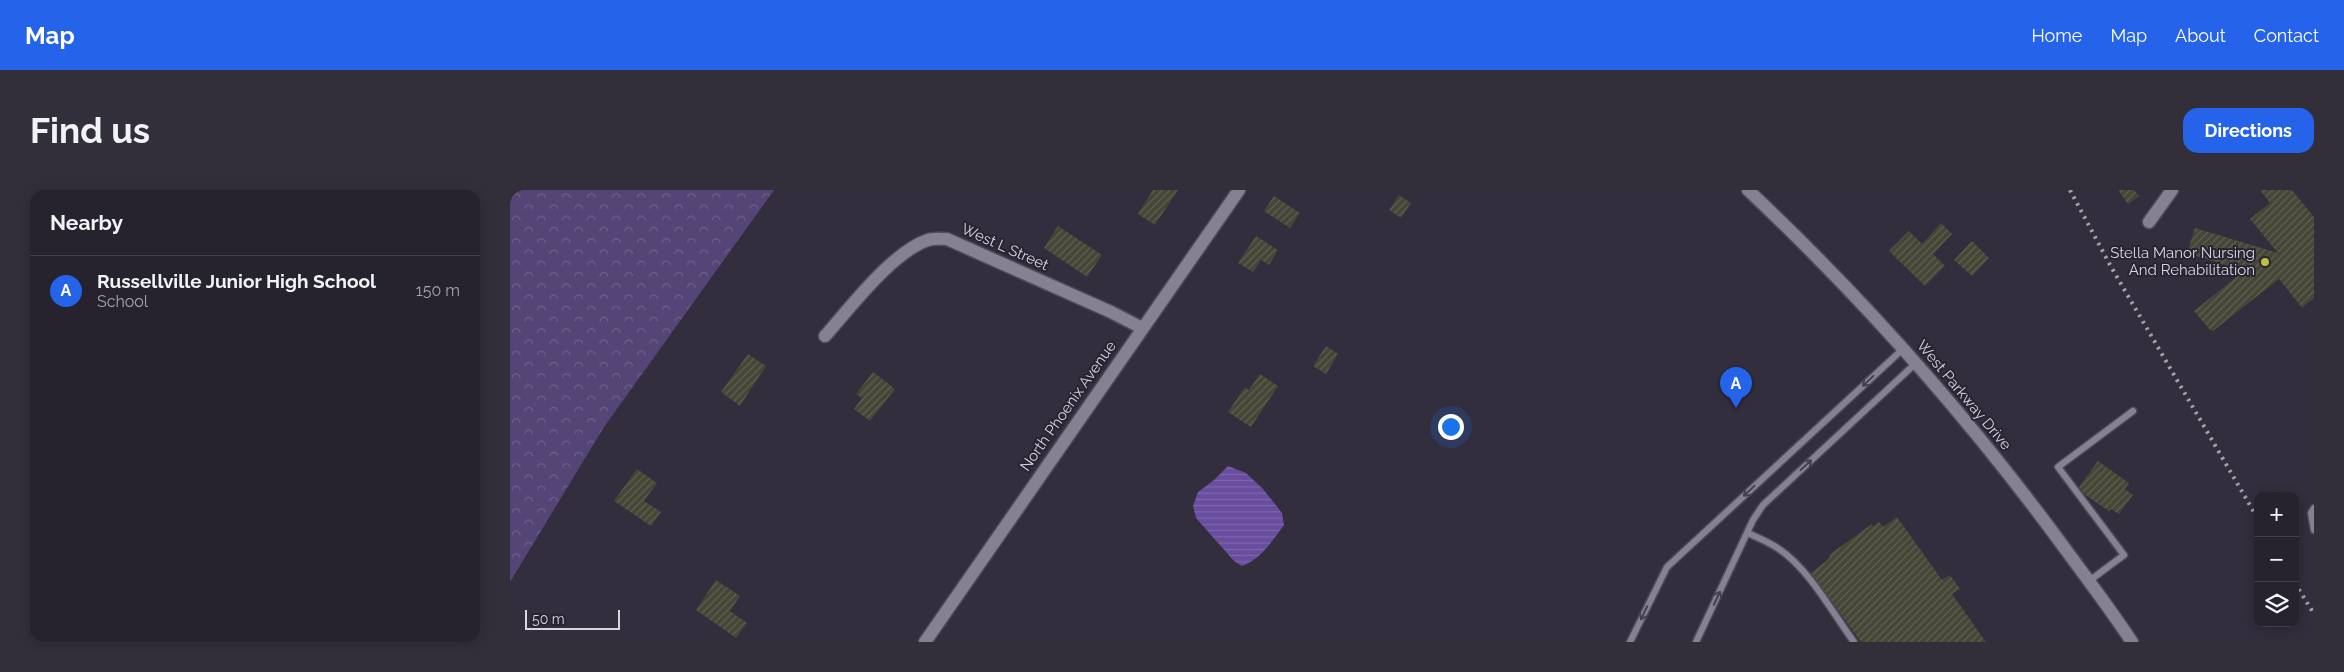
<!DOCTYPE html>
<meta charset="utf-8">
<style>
:root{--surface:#26222e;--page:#322f3a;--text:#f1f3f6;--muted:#a4a4aa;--line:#423f4a;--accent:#2563eb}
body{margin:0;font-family:Raleway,sans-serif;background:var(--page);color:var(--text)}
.controls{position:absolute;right:15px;bottom:15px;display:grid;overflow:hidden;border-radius:10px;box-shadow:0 2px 12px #0003}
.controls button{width:45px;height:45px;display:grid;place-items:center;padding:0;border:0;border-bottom:1px solid var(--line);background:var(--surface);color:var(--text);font:25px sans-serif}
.scale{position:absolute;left:15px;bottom:12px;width:95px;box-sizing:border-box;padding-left:5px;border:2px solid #d8d5df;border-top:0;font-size:14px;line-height:18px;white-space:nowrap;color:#d8d5df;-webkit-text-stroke:4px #282433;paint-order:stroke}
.you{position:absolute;left:940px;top:236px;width:18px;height:18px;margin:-12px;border:4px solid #fff;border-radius:50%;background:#1a73e8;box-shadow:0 0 0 8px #1a73e833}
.badge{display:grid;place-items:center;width:32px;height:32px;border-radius:50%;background:var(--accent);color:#fff;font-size:16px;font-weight:700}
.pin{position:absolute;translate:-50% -41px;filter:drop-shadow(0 1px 2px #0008)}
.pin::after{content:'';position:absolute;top:26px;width:18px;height:15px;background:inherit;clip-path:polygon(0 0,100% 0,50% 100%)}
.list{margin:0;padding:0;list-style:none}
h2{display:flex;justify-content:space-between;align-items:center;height:65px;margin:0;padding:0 20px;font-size:21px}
h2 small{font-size:16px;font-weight:400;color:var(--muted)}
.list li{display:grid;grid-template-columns:32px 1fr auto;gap:15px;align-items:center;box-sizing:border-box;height:70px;padding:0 20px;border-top:1px solid var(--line)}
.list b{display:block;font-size:19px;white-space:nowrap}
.list p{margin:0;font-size:16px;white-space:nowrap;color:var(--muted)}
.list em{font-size:16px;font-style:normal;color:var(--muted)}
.icon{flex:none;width:28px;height:28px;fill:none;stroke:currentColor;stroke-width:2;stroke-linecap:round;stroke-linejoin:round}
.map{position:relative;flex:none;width:1804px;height:452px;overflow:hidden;border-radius:15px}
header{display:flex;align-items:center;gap:30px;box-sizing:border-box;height:70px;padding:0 25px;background:var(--accent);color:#fff}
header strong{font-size:24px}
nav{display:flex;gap:28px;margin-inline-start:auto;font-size:18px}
.intro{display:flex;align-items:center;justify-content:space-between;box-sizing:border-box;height:120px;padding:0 30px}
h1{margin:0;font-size:35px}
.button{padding:12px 22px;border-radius:15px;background:var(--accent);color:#fff;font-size:18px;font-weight:700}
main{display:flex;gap:30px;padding:0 30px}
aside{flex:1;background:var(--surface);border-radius:15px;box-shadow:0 2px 12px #0003}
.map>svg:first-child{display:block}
</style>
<header>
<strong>Map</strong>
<nav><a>Home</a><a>Map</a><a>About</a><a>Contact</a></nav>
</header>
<div class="intro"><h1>Find us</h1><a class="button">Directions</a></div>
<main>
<aside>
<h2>Nearby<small></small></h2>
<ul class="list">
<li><span class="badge">A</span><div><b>Russellville Junior High School</b><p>School</p></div><em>150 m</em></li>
</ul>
</aside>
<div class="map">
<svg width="1804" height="452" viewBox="0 0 1804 452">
<defs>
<pattern id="forest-crowns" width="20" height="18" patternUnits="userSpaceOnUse" patternTransform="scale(1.25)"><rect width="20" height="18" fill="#554577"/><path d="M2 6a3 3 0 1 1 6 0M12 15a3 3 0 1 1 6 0" fill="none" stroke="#6d5f8a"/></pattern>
<pattern id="water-rules" width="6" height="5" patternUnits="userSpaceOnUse" patternTransform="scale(1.25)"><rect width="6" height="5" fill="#694d9f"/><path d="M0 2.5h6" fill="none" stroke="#7e66ac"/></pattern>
<pattern id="building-hatch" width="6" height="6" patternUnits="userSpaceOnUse" patternTransform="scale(1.25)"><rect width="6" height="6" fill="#454635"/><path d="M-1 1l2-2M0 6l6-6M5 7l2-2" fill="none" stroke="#5f6052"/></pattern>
</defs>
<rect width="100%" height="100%" fill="#322e3d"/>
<!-- forest -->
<path fill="url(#forest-crowns)" d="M0 0H264L94 237 0 392Z"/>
<!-- water -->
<path fill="url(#water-rules)" d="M718 276 736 283 753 299 772 323 774 335C762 351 751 369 732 376L724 371 686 328 683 316 688 302 704 290Z"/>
<!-- building -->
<path fill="url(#building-hatch)" d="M643 0H668L645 35 628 24Z
M1608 0H1624L1629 6 1618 14Z
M1750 0H1782L1804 27V108L1792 118 1769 89 1703 141 1700 140 1684 121 1734 81 1677 63 1685 38 1768 63 1740 29 1760 13Z
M889 5 901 13 891 28 879 20Z
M764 6 790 23 780 38 754 21Z
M1431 33 1442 44 1423 64 1435 76 1415 96 1379 61 1399 41 1412 54Z
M548 36 592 65 577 87 534 58Z
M746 46 768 60 759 75 751 70 743 82 728 73Z
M1462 51 1479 68 1462 86 1444 70Z
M816 156 828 164 816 184 803 176Z
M238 164 256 176 230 216 211 202Z
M363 182 385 199 360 231 344 219 352 208 346 204Z
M750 184 768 196 741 237 718 222 735 197 739 200Z
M1588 271 1619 293 1615 299 1623 305 1609 324 1601 319 1599 321 1574 304 1569 297Z
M127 279 147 293 134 311 151 322 141 336 104 311Z
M1387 327 1432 390 1440 385 1450 399 1442 404 1476 452H1351L1301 383 1315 372 1320 367 1319 365 1362 334 1363 337 1369 332 1373 337Z
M206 390 230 406 220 421 237 433 226 448 186 420Z"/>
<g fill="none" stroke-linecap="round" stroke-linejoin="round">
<defs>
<path id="service" d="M1804 318 1801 323 1804 340
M1238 343C1248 348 1259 352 1269 359 1299 379 1322 422 1344 452
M1579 391 1614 365 1548 277 1623 221
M1120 452 1157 377 1394 158
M1186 452 1243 330 1253 315 1406 173"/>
<path id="minor" d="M1639 32 1662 0
M315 146C340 118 382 62 418 50 424 48 431 49 437 49L601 122 632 138"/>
<path id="tertiary" d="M415 452 729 0"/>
<path id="secondary" d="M1238 0C1355 110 1461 230 1556 360 1578 390 1601 420 1622 452"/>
</defs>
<!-- service casing -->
<use href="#service" stroke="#4f4b58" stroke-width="9"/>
<!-- minor casing -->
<use href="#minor" stroke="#4f4b58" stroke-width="15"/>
<!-- tertiary casing -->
<use href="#tertiary" stroke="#4f4b58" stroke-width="15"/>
<!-- secondary casing -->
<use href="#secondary" stroke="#4f4b58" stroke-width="15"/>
<!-- service -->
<use href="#service" stroke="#858092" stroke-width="6"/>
<!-- minor -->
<use href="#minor" stroke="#858092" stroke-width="12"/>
<!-- tertiary -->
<use href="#tertiary" stroke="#858092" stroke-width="12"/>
<!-- secondary -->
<use href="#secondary" stroke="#858092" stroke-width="12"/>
<!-- rail -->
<path stroke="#a4a0ac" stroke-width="4" stroke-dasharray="2.5 5" stroke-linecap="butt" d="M1560 0 1600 75 1748 329
M1785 393 1804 424"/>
</g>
<!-- one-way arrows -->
<defs><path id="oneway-shaft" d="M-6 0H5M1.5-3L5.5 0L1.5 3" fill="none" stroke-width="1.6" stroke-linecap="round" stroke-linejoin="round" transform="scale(1.25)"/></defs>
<g stroke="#444050">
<use href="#oneway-shaft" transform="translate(1358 191) rotate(137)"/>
<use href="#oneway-shaft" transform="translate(1296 275) rotate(-43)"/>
<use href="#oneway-shaft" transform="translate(1239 301) rotate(137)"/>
<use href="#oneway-shaft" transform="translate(1207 408) rotate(-65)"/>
<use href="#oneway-shaft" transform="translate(1134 423) rotate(115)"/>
</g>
<!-- markers -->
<circle fill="#bdbf43" stroke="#282433" stroke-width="2" cx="1755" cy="72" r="5"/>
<g text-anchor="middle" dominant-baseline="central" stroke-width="4" stroke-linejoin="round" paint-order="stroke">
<!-- street labels -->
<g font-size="15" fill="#d8d5df" stroke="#282433">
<text transform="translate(495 57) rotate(24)">West L Street</text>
<text transform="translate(1454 205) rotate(50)">West Parkway Drive</text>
<text transform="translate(558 216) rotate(-55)">North Phoenix Avenue</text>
</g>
<!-- poi labels -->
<g font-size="15" fill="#d8d5df" stroke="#282433" text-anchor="end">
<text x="1745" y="63">Stella Manor Nursing<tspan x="1745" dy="17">And Rehabilitation</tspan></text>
</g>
</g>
</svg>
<div class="controls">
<button>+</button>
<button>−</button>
<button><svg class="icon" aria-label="layers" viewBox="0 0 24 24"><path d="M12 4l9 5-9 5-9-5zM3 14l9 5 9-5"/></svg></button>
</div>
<div class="scale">50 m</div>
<div class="you"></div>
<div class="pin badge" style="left:1226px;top:218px">A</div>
</div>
</main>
